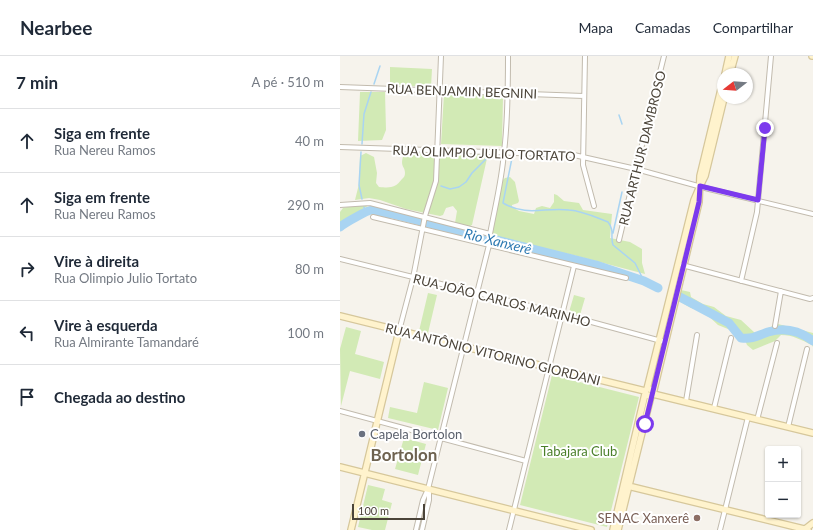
<!DOCTYPE html>
<html lang="pt">
<meta charset="utf-8">
<style>
:root{--surface:#fff;--page:#f6f6f7;--text:#1f2937;--muted:#747a83;--line:#e0e1e3}
body{margin:0;font-family:Lato,sans-serif;background:var(--page);color:var(--text)}
.controls{position:absolute;right:12px;bottom:12px;display:grid;overflow:hidden;border-radius:4px;box-shadow:0 1px 3px #0004}
.controls button{width:36px;height:36px;display:grid;place-items:center;padding:0;border:0;border-bottom:1px solid var(--line);background:var(--surface);color:var(--text);font:20px sans-serif}
.compass{position:absolute;left:377px;top:12px;width:36px;height:36px;border-radius:50%;background:var(--surface);box-shadow:0 1px 3px #0004;rotate:253deg}
.scale{position:absolute;left:12px;bottom:10px;width:73px;box-sizing:border-box;padding-left:4px;border:2px solid #4b4439;border-top:0;font-size:11px;line-height:14px;white-space:nowrap;color:#4b4439;-webkit-text-stroke:3px #fff;paint-order:stroke}
.stop{position:absolute;width:12px;height:12px;margin:-9px;border:3px solid #7c3aed;border-radius:50%;background:#fff}
.stop.end{background:#7c3aed;border-color:#fff;box-shadow:0 1px 4px #0008}
.list{margin:0;padding:0;list-style:none}
h2{display:flex;justify-content:space-between;align-items:center;height:52px;margin:0;padding:0 16px;font-size:17px}
h2 small{font-size:13px;font-weight:400;color:var(--muted)}
.list li{display:grid;grid-template-columns:26px 1fr auto;gap:12px;align-items:center;box-sizing:border-box;height:64px;padding:0 16px;border-top:1px solid var(--line)}
.list b{display:block;font-size:15px;white-space:nowrap}
.list p{margin:0;font-size:13px;white-space:nowrap;color:var(--muted)}
.list em{font-size:13px;font-style:normal;color:var(--muted)}
.icon{flex:none;width:22px;height:22px;fill:none;stroke:currentColor;stroke-width:2;stroke-linecap:round;stroke-linejoin:round}
.map{position:relative;flex:none;width:473px;height:474px;overflow:hidden}
header{display:flex;align-items:center;gap:24px;box-sizing:border-box;height:56px;padding:0 20px;background:var(--surface);border-bottom:1px solid var(--line)}
header strong{font-size:19px}
nav{display:flex;gap:22px;margin-inline-start:auto;font-size:14px}
main{display:flex}
aside{flex:1;background:var(--surface)}
.map>svg:first-child{display:block}
</style>
<header>
<strong>Nearbee</strong>
<nav><a>Mapa</a><a>Camadas</a><a>Compartilhar</a></nav>
</header>
<main>
<aside>
<h2>7 min<small>A pé · 510 m</small></h2>
<ul class="list">
<li><svg class="icon" aria-label="ahead" viewBox="0 0 24 24"><path d="M12 20V5M6 11l6-6 6 6"/></svg><div><b>Siga em frente</b><p>Rua Nereu Ramos</p></div><em>40 m</em></li>
<li><svg class="icon" aria-label="ahead" viewBox="0 0 24 24"><path d="M12 20V5M6 11l6-6 6 6"/></svg><div><b>Siga em frente</b><p>Rua Nereu Ramos</p></div><em>290 m</em></li>
<li><svg class="icon" aria-label="right" viewBox="0 0 24 24"><path d="M7 20v-9h11M14 6l5 5-5 5"/></svg><div><b>Vire à direita</b><p>Rua Olimpio Julio Tortato</p></div><em>80 m</em></li>
<li><svg class="icon" aria-label="left" viewBox="0 0 24 24"><path d="M17 20v-9H6M10 6l-5 5 5 5"/></svg><div><b>Vire à esquerda</b><p>Rua Almirante Tamandaré</p></div><em>100 m</em></li>
<li><svg class="icon" aria-label="arrive" viewBox="0 0 24 24"><path d="M6 21V4h12l-3 4 3 4H6"/></svg><div><b>Chegada ao destino</b></div></li>
</ul>
</aside>
<div class="map">
<svg width="473" height="474" viewBox="0 0 473 474">
<rect width="100%" height="100%" fill="#f6f3ec"/>
<!-- green -->
<path fill="#d2eab5" d="M50 11 92 13 91 31 50 29Z
M20 36H45L46 74 42 84 18 85Z
M104 38 163 40 162 90 101 88Z
M94 96 148 98 132 169 128 171 115 167 117 155 113 150 106 152 103 159 100 160 66 153 40 144 29 142 15 144 19 128 20 100 26 97 34 101 37 117 36 127 39 131C51 132 55 132 62 123 64 121 65 120 65 117 65 110 60 111 63 101L79 97Z
M170 121 175 126 179 145 178 147 172 149V151L179 155 194 158 196 152 202 150 210 152 214 146V138L217 139 224 145 239 147 243 154 272 158 270 182 290 186 302 193V207L305 218 233 199 152 182 155 163 163 124 165 122Z
M28 147 29 149 0 169V156L3 152Z
M341 234 350 236 351 241 363 248 374 251 386 260 401 264 415 277 438 268 473 277V291L472 289C461 284 453 279 441 279L435 285 413 294 407 289 403 279 378 269 363 255 351 252 339 245Z
M88 237 97 239 88 277 79 275Z
M234 239 245 242 240 259 229 256Z
M6 271 21 275 15 298 44 306 40 323 10 315 1 350 0 293Z
M212 319 299 341 267 471 180 449Z
M84 326 108 332 98 374 48 362 50 351 77 357Z
M64 382 86 388 78 419 55 413Z
M28 429 45 433 42 444 52 447 45 474H32L18 471Z"/>
<g fill="none" stroke-linecap="round" stroke-linejoin="round">
<!-- stream -->
<path stroke="#a9d4f2" stroke-width="1.5" d="M34 28 40 10
M279 59 282 68
M22 88 24 58 31 36
M21 96 19 129 22 143
M168 102H172L163 147C187 161 205 151 229 154 243 155 255 161 268 166 275 175 270 180 273 189L295 207 304 225
M101 130 110 133 119 131 126 126 132 117 147 102H159
M24 151 25 155
M273 177 282 136"/>
<!-- river -->
<path stroke="#a9d4f2" stroke-width="9" d="M0 171C5 167 29 153 33 154 40 155 45 158 52 158L256 209 304 225 318 232
M338 240 389 267 401 282C415 283 416 280 428 276 444 271 460 275 473 285"/>
<defs>
<path id="street" d="M245 0 243 109 254 150
M0 31 244 40
M0 91 234 99 296 113 369 133 473 158
M0 149 30 147 150 178C155 151 162 124 164 96 168 64 168 32 168 0
M33 161 286 222
M279 184 296 113 324 0
M0 203 222 258 325 286
M342 209 470 243 473 242
M401 225 417 156 431 0
M435 270 441 235
M59 275 73 222 85 160 96 125 101 0
M346 345 357 279
M374 352 391 282
M0 355 186 405
M417 364 437 287
M448 371 467 293
M76 474 83 444 88 433 149 189
M82 474 89 444V436
M169 474 234 210
M380 474 408 361"/>
<path id="secondary" d="M472 0H473
M385 18 389 0
M390 18 395 0
M0 260 305 335
M307 333 354 144 360 130 365 120 384 42
M313 335 308 332 305 335 306 338 309 340 313 338 359 146 360 120 383 25
M313 338 473 377
M0 411 251 474
M284 429 468 474
M11 474 59 275
M273 474 305 338
M278 474 311 340
M464 474 473 467"/>
</defs>
<!-- street casing -->
<use href="#street" stroke="#c2bbae" stroke-width="6"/>
<!-- secondary casing -->
<use href="#secondary" stroke="#d6c79b" stroke-width="8"/>
<!-- street -->
<use href="#street" stroke="#fff" stroke-width="4"/>
<!-- secondary -->
<use href="#secondary" stroke="#fff3cd" stroke-width="5.5"/>
</g>
<g fill="none" stroke-linecap="round" stroke-linejoin="round">
<!-- route -->
<path stroke="#7c3aed" stroke-width="5" d="M305 368 359 146 360 130 418 144 425 72"/>
</g>
<!-- markers -->
<circle fill="#6b7280" stroke="#fff" stroke-width="1.5" cx="22" cy="378" r="4"/>
<circle fill="#8d6e63" stroke="#fff" stroke-width="1.5" cx="357" cy="462" r="4"/>
<g text-anchor="middle" dominant-baseline="central" stroke-width="4" stroke-linejoin="round" paint-order="stroke">
<!-- street labels -->
<g font-size="13" fill="#4b4439" stroke="#fff">
<text transform="translate(122 35) rotate(2)">RUA BENJAMIN BEGNINI</text>
<text transform="translate(302 92) rotate(-76)">RUA ARTHUR DAMBROSO</text>
<text transform="translate(144 97) rotate(2)">RUA OLIMPIO JULIO TORTATO</text>
<text transform="translate(162 244) rotate(14)">RUA JOÃO CARLOS MARINHO</text>
<text transform="translate(153 298) rotate(14)">RUA ANTÔNIO VITORINO GIORDANI</text>
</g>
<!-- worship labels -->
<g font-size="13" fill="#5b616d" stroke="#fff" text-anchor="start">
<text x="30" y="378">Capela Bortolon</text>
</g>
<!-- park labels -->
<g font-size="13" fill="#4a7f2a" stroke="#fff">
<text x="239" y="395">Tabajara Club</text>
</g>
<!-- education labels -->
<g font-size="13" fill="#785e54" stroke="#fff" text-anchor="end">
<text x="349" y="462">SENAC Xanxerê</text>
</g>
<!-- water labels -->
<g font-size="14" font-style="italic" fill="#2e7ab2" stroke="#fff">
<text transform="translate(158 185) rotate(14)">Rio Xanxerê</text>
</g>
<!-- district labels -->
<g font-size="17" font-weight="bold" fill="#6e6250" stroke="#fff">
<text x="64" y="398">Bortolon</text>
</g>
</g>
</svg>
<div class="controls">
<button>+</button>
<button>−</button>
</div>
<svg class="compass" viewBox="-18 -18 36 36"><path d="M0-13l5 13h-10z" fill="#e53935"/><path d="M0 13l5-13h-10z" fill="#747a83"/></svg>
<div class="scale">100 m</div>
<div class="stop" style="left:305px;top:368px"></div>
<div class="stop end" style="left:425px;top:72px"></div>
</div>
</main>
